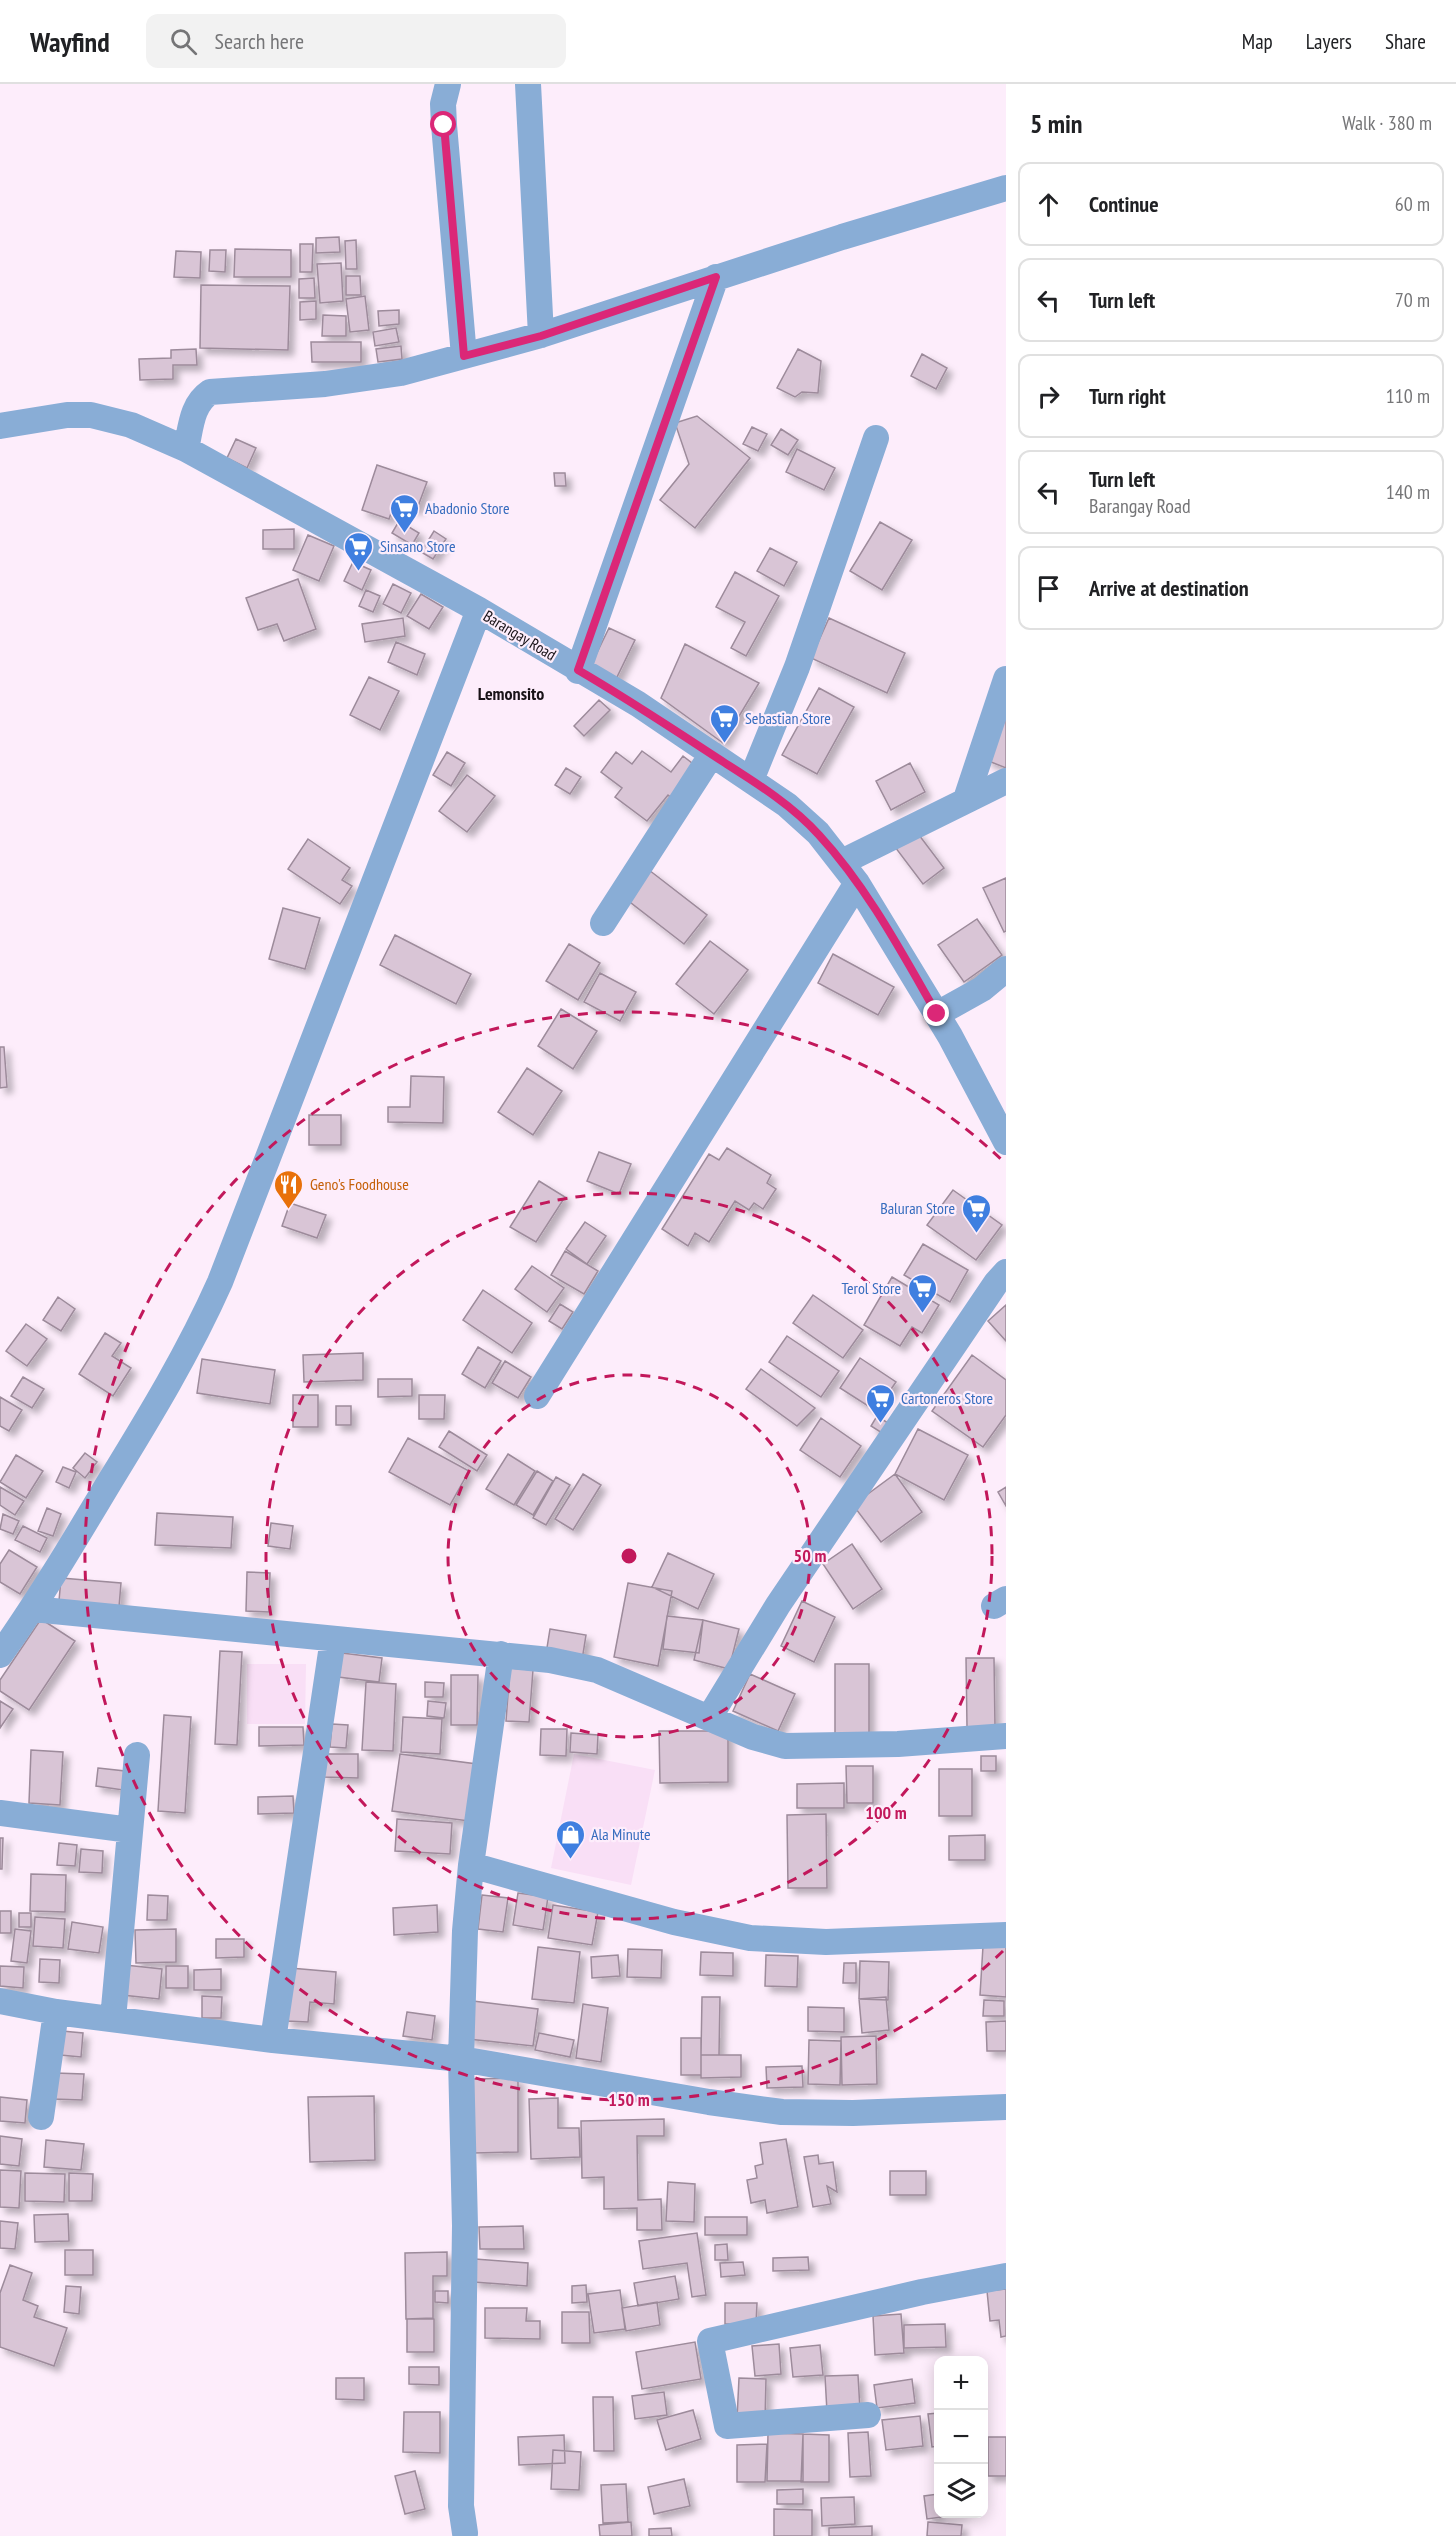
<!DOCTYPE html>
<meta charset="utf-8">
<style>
:root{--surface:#fff;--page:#f2f2f2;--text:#202124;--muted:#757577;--line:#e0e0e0}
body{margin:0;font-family:"PT Sans Narrow",sans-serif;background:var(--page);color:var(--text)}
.controls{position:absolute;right:18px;bottom:18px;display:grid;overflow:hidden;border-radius:12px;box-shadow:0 3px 15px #0003}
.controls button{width:54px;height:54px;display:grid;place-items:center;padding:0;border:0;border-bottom:2px solid var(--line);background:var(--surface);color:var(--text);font:30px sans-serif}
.stop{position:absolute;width:18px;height:18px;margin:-14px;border:4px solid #db2777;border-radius:50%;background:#fff}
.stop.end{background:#db2777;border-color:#fff;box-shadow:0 2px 6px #0008}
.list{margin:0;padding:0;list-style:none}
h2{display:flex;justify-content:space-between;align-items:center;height:78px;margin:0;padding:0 24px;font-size:26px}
h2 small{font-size:20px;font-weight:400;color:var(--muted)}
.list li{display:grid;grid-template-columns:39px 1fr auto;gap:18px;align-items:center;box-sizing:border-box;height:84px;margin:0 12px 12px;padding:0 12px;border:2px solid var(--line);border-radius:12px}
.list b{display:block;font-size:22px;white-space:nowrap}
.list p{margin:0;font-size:20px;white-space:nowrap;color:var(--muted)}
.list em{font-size:20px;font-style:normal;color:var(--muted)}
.icon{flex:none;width:33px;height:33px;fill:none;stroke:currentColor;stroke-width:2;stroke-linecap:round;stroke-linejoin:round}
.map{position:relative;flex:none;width:1006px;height:2452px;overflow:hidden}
header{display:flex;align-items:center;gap:36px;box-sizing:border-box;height:84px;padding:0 30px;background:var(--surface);border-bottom:2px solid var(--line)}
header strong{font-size:28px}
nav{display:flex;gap:33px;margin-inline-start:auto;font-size:21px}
.search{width:420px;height:54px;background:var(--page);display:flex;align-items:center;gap:15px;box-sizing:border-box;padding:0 21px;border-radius:12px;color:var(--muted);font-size:22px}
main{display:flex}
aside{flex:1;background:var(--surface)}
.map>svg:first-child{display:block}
</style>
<header>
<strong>Wayfind</strong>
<div class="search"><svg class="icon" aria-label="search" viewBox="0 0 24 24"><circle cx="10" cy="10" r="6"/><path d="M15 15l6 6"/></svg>Search here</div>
<nav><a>Map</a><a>Layers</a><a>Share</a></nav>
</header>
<main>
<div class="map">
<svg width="1006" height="2452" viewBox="0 0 1006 2452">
<defs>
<filter id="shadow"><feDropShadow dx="5.5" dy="5.5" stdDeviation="3" flood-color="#0004"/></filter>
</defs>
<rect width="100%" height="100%" fill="#fdedfb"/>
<!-- built -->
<path fill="#f9dff6" d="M247 1580H306L305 1640H247Z
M574 1670 655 1686 631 1801 551 1784Z"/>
<!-- building -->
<path fill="#d9c5d6" stroke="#9d8b9b" stroke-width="1.5" filter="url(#shadow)" d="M339 153 340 168 316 169V154Z
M356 156 357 185H346L345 157Z
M300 160H313L312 188H300Z
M235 165 291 166V193H234Z
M210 166H226L225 188 209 187Z
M176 167 201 168 200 194 174 193Z
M341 179 343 217 320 219 317 180Z
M346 192H360L361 211H346Z
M314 194 315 214H299V195Z
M201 201 290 202 288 266 200 264Z
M365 212 369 246 350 248 346 215Z
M316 217V235L300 236V218Z
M399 226V240L379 242 378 227Z
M323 231 346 232V252H322Z
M396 244 399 258 375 262 373 248Z
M311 258H361V278H312Z
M401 262 402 275 378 278 376 265Z
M196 265 197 281H173V295L140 296 139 275 171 274V266Z
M798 265 821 277 818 309 802 308 795 313 777 304Z
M922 270 947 284 936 305 911 292Z
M697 332 750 374 695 444 660 416 689 380 675 339Z
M752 343 767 350 758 367 743 360Z
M781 345 798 356 788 371 771 361Z
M236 355 256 364 247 384 227 374Z
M797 365 835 384 824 406 786 388Z
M377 381 427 398 417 425 395 418 389 435 362 426Z
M554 389H565L566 402H555Z
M399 437 419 449 412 461 392 449Z
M880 438 912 456 882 506 850 487Z
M294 445V465H263V446Z
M434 447 446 455 433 475 421 468Z
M308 451 334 462 319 497 293 486Z
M770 464 797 478 784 502 757 487Z
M353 478 371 486 362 506 344 497Z
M735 488 779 512 746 572 731 564 745 538 716 523Z
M298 495 316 545 284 557 277 540 258 546 246 514Z
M393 500 411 509 401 529 383 520Z
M366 506 380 512 373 528 359 522Z
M421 510 443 523 429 545 407 532Z
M403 534 405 552 365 558 362 540Z
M829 534 905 569 887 609 811 574Z
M609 544 635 556 616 595 590 583Z
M396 558 425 570 417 591 388 578Z
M685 560 759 599 723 659 661 614Z
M369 593 399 607 380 646 350 631Z
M819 604 854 623 817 690 782 671Z
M599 616 610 626 584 652 574 642Z
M1006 625V684L986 676Z
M642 667 671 688 683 672 697 683 673 715 668 711 647 737 615 713 622 704 601 688 616 668 632 680Z
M447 668 465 679 451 702 433 691Z
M910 679 925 708 891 726 876 697Z
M566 684 581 693 570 710 555 701Z
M467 691 495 712 467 748 439 727Z
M916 747 944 784 923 800 895 763Z
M308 755 350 784 342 796 352 802 340 820 288 785Z
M649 786 707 831 684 860 626 815Z
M1006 794V847L1004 848 983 804Z
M283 824 320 834 305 885 269 875Z
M977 835 1002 871 964 898 938 861Z
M395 851 471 890 456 920 380 881Z
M710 857 748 886 714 930 676 900Z
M569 860 600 879 578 916 546 897Z
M833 870 894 903 878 931 818 899Z
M600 889 636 908 620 937 584 918Z
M561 925 597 947 573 985 538 962Z
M0 963H4L7 1003 0 1004Z
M527 984 562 1007 533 1051 498 1028Z
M411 992 444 993 443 1039 388 1038V1023H410Z
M309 1031H341V1061H309Z
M727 1064 771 1091 767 1099 776 1105 763 1125 754 1119 749 1126 735 1117 709 1158 695 1149 688 1162 662 1145 709 1070 719 1076Z
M599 1068 631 1080 619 1110 587 1097Z
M539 1097 565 1113 536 1158 510 1143Z
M953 1106 1002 1141 976 1176 927 1141Z
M290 1119 326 1131 317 1154 282 1142Z
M585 1138 606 1152 587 1180 566 1165Z
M923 1160 968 1186 950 1218 904 1191Z
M565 1167 598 1187 584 1210 551 1191Z
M532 1182 564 1204 547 1228 515 1205Z
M892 1193 939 1221 922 1249 912 1243 900 1262 864 1241Z
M483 1206 532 1239 512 1269 463 1236Z
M813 1211 863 1246 843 1274 793 1239Z
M58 1213 75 1225 61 1247 43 1236Z
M560 1220 573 1228 562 1245 549 1237Z
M1006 1221V1257L988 1237Z
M26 1240 47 1255 27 1282 6 1267Z
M105 1249 121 1259 112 1272 131 1284 113 1312 79 1290Z
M787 1252 839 1287 821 1313 769 1278Z
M478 1263 501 1277 485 1304 462 1290Z
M363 1269V1296L304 1298 303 1271Z
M972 1271 1006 1296V1331L983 1363 932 1327Z
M860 1274 896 1298 876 1327 840 1304Z
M202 1275 275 1286 270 1320 197 1309Z
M505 1277 531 1293 518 1314 492 1299Z
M761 1285 815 1324 797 1342 746 1305Z
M23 1293 44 1305 32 1324 11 1312Z
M378 1295H412V1312L378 1313Z
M293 1311H318V1343H293Z
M419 1311H445L444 1335H419Z
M0 1313 22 1326 9 1347 0 1342Z
M336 1322H351V1341H336Z
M877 1332 888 1339 882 1349 871 1342Z
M821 1334 861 1362 840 1393 800 1366Z
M918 1345 968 1371 944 1416 895 1390Z
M449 1347 487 1371 477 1387 439 1363Z
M408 1354 469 1387 450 1421 389 1388Z
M85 1369 97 1378 85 1394 73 1384Z
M508 1370 535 1387 514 1421 486 1405Z
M16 1371 43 1387 26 1414 0 1398Z
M63 1383 76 1388 69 1404 56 1398Z
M537 1387 553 1397 533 1431 516 1421Z
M583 1390 601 1401 573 1446 555 1435Z
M895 1390 922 1428 881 1458 853 1421Z
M556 1393 570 1401 546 1441 533 1434Z
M0 1403 24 1417 15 1431 0 1421Z
M1006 1403V1422L998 1408Z
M47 1424 61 1430 53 1452 38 1447Z
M157 1429 233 1433 231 1464 155 1461Z
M3 1430 19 1437 13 1450 0 1445Z
M271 1439 293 1442 290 1465 268 1462Z
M23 1442 47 1454 40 1468 15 1456Z
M852 1460 882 1505 853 1525 823 1480Z
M9 1466 37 1483 20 1510 0 1498V1480Z
M668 1469 714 1490 698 1525 652 1503Z
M247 1488 270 1489 269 1528 246 1527Z
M61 1494 121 1499 119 1523 59 1517Z
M628 1499 672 1507 658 1582 614 1573Z
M802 1517 835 1533 814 1578 781 1562Z
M667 1532 703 1536 699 1569 663 1565Z
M41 1535 75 1557 29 1626 0 1607V1596Z
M703 1536 739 1545 729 1585 694 1576Z
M550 1545 586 1551 582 1576 546 1570Z
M220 1567 242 1568 237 1661 215 1660Z
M342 1569 382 1574 379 1598 338 1593Z
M966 1574H994L995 1643H967Z
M835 1580H869V1650H835Z
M510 1584 533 1586 529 1638 506 1637Z
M750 1590 795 1610 778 1647 733 1627Z
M451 1591H478L477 1641H451Z
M366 1598 396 1600 393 1667 362 1666Z
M425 1598 444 1599 443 1613H425Z
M0 1617 13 1625 0 1644Z
M428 1617 446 1619 444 1634 427 1632Z
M164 1631 191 1633 185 1729 158 1727Z
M403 1633 442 1635 440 1670 401 1668Z
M332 1640 348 1641 346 1664 330 1663Z
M259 1643H303L304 1661 259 1662Z
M541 1645H567L566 1672 540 1671Z
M659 1647H728V1698L660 1699Z
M571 1649 598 1651 597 1670 570 1668Z
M31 1666 63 1668 60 1721 29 1719Z
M323 1670H358V1694L323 1693Z
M400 1670 477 1680 469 1737 392 1727Z
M981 1672H996V1687H981Z
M846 1682H873V1719H847Z
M98 1684 125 1687 123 1706 96 1702Z
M939 1685H972V1732H939Z
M844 1699V1724H797V1700Z
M293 1712 294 1729 258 1730V1713Z
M826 1730 827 1804H788L787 1731Z
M397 1735 452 1739 450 1770 395 1767Z
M985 1751V1776H949V1752Z
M0 1754H3L2 1785H0Z
M59 1759 77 1761 75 1782 57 1781Z
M81 1765 103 1767 102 1789 79 1788Z
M31 1790 66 1791 65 1828 30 1827Z
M518 1809 548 1813 543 1846 513 1841Z
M148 1811 168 1812 167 1836H147Z
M482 1811 508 1814 503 1848 478 1845Z
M437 1821 438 1848 394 1851 393 1824Z
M553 1821 598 1828 592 1861 548 1854Z
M0 1827H11V1849H0Z
M19 1829H31V1843H19Z
M35 1833 65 1835 63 1864 33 1862Z
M72 1838 103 1843 99 1869 68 1865Z
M15 1845 31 1847 27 1879 11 1877Z
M176 1845V1878L136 1879 135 1846Z
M216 1855H244V1873L216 1874Z
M983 1862 1006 1863V1913L980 1911Z
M538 1863 580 1868 574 1919 532 1915Z
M628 1865 662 1866 661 1894 627 1893Z
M701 1868 733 1869V1892L700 1891Z
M618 1871 620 1892 592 1894 591 1873Z
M766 1871 798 1872 797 1903 765 1902Z
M40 1875 60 1876 59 1899 39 1898Z
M860 1877 889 1878 888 1916 859 1915Z
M844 1879H856V1899H843Z
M125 1881 162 1885 159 1915 122 1911Z
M0 1882 24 1883 23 1904 0 1902Z
M166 1882H188V1904H166Z
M290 1884 336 1888 334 1920 310 1918 308 1938 286 1937Z
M221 1885V1906H194V1886Z
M202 1912 222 1913 221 1934H202Z
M702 1913H720L719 1971H701Z
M886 1913 889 1946 862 1949 859 1915Z
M984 1916 1004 1917V1932H983Z
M473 1917 538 1925 533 1962 468 1955Z
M583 1920 608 1924 601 1978 576 1974Z
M808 1923 844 1924V1948L808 1947Z
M407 1928 435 1932 432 1956 403 1952Z
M1006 1937V1967H987L986 1938Z
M62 1947 83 1949 81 1973 60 1971Z
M539 1949 574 1956 570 1973 535 1966Z
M876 1952 877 2000 842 2001 841 1953Z
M681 1954H701V1991H681Z
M809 1956 841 1957 840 2001 808 2000Z
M701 1971H741V1993L701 1994Z
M802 1982 803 2003 767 2004 766 1983Z
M55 1989 84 1990 82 2016 53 2015Z
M518 1994V2068L474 2069 473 1995Z
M374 2012 375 2076 310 2078 308 2013Z
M0 2013 27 2016 25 2039 0 2037Z
M558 2014V2044H579L580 2073 531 2075 529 2015Z
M664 2035V2052H637L638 2116 661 2115 662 2146H637V2124L604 2125V2093L582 2094 581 2037Z
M0 2052 22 2055 19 2082 0 2080Z
M786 2055 798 2123 767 2129 765 2116 751 2119 747 2096 757 2094 755 2082 763 2080 760 2059Z
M46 2056 84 2060 81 2086 44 2083Z
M818 2071 819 2080 833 2078 837 2108 827 2102 831 2120 813 2123 804 2073Z
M0 2086 21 2087 19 2124 0 2123Z
M890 2087H926V2111H890Z
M25 2089 65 2090 64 2118 25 2117Z
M69 2089 93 2090 92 2117H69Z
M668 2098 695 2100 694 2138 666 2137Z
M68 2130 69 2157 35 2158 34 2131Z
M705 2133H747V2151H705Z
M0 2137 18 2139 15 2165 0 2164Z
M523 2142 524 2165H480L479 2143Z
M697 2149 706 2211 692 2213 687 2179 643 2185 639 2157Z
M727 2160 728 2176H715V2161Z
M65 2166H93V2191H65Z
M447 2168V2192H433V2234L406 2235 405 2169Z
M808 2173 809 2186 773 2187V2174Z
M475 2175 528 2179 527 2202 473 2198Z
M743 2178 745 2191 721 2193 720 2179Z
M10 2181 32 2189 23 2216 38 2222 34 2233 67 2244 54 2282 0 2263V2209Z
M675 2192 679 2215 638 2222 634 2199Z
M586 2201 587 2218 572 2219V2202Z
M66 2202 81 2203 79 2230 64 2228Z
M1006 2205V2252L1001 2253 999 2236 990 2237 987 2207Z
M620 2206 625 2245 594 2249 588 2210Z
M435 2207H448V2219L435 2218Z
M657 2218 660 2241 626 2247 622 2224Z
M725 2219H757L756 2240H725Z
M485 2224H527L526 2237H540V2255L485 2254Z
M562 2228H589L590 2259H562Z
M901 2230 904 2269 875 2271 873 2232Z
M407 2235H434V2268H407Z
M945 2240 946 2263 904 2264V2241Z
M695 2258 701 2295 642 2305 636 2268Z
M779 2260 781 2290 755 2292 752 2262Z
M820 2261 823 2291 793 2293 790 2264Z
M409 2283H439V2301L409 2300Z
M858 2291 860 2326 827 2328 825 2292Z
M336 2294H364V2316L336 2315Z
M739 2294 766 2295 765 2336 737 2335Z
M912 2295 915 2319 877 2324 874 2301Z
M664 2308 667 2331 635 2335 632 2312Z
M593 2313H613L614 2367H594Z
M693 2326 701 2355 666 2366 657 2336Z
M404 2328H440V2369L403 2368Z
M938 2329V2362L932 2363 928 2330Z
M920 2332 923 2362 886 2366 882 2336Z
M868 2348 871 2392 850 2393 848 2349Z
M768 2349 803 2350V2397H767Z
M803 2350 829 2351V2398H801Z
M564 2351 565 2379 519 2381 518 2353Z
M988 2353H1006V2392H988Z
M767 2360 765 2398H737V2361Z
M553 2366 581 2368 579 2406 551 2405Z
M415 2387 425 2425 405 2430 395 2392Z
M684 2395 690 2422 654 2430 648 2403Z
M626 2400 628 2438 603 2439 601 2401Z
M803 2405V2420H777V2406Z
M938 2410V2430H964L927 2435 924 2412Z
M854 2413 855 2440 822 2442 821 2414Z
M774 2425 812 2426V2452H774Z
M631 2438 632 2452H600L599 2441Z
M928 2438 962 2441 961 2452H927Z
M872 2442V2452H829V2444Z
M671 2444 672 2452H649V2445Z"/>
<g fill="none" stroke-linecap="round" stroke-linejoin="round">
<!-- minor -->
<path stroke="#89add6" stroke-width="26" d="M448 0 443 20 444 41 464 272
M528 0 541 251
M0 342 67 331H91L131 341 186 365 479 526 638 620 787 721 818 749 857 799 950 952 1006 1058
M186 365C191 344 191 321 210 308L325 300 401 289 541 251 842 153 1006 104
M578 587 716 193
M751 696 797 583 876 354
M966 715 1006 595
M842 778 1006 697
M603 839 712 670
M937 930 982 905 1006 885
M537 1312 857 799
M994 1522 1006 1515
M33 1525 550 1576 597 1586 753 1653 785 1662 898 1660 1006 1652
M0 1571C39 1516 73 1459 107 1402 148 1335 188 1270 220 1198L479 526
M709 1634 778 1521 996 1199 1006 1188
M0 1729 130 1746
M471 1781 674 1838 750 1854 826 1858 1006 1851
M0 1917 56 1928 273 1956 461 1975 709 2018 782 2028 853 2029 1006 2023
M113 1935 137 1671
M273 1956 333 1555
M41 2033 56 1928
M868 2331 727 2342 710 2257 922 2208 1006 2192
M465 2449 461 2422 465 2142 461 1975 465 1847 471 1781 501 1570"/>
</g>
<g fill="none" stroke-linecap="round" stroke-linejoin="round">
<!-- route -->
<path stroke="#db2777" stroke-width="8" d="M444 41 464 272 541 252 716 193 578 586C628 615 676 647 725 679 758 700 793 722 819 751 867 803 902 869 937 930"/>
</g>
<!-- distance rings -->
<g fill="none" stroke="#c2185b" stroke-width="3" stroke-dasharray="10 8">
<circle cx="629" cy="1472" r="181"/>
<circle cx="629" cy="1472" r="363"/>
<path d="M1003 1867A544 544 0 1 1 1003 1077"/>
</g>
<!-- icons -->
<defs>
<symbol id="supermarket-pin" viewBox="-11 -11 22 30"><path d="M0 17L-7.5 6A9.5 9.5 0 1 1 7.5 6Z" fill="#3f7fe0" stroke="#fdedfb"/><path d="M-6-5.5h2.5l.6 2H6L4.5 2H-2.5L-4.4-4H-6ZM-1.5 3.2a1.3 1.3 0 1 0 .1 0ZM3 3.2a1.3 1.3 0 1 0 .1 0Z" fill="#fff"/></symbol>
<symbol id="restaurant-pin" viewBox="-11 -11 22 30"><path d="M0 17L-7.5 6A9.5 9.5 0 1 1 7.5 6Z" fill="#e8710a" stroke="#fdedfb"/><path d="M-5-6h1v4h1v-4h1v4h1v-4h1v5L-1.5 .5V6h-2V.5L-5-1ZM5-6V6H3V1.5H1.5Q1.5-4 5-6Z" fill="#fff"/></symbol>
<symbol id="shop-pin" viewBox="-11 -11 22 30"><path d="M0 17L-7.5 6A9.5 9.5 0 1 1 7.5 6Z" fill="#3f7fe0" stroke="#fdedfb"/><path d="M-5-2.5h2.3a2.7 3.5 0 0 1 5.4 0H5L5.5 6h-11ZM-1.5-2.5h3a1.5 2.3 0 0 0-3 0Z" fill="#fff"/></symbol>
</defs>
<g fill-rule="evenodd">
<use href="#supermarket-pin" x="388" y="408" width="33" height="45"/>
<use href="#supermarket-pin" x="342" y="446" width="33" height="45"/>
<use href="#supermarket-pin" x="708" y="618" width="33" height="45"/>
<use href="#restaurant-pin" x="272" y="1084" width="33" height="45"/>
<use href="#supermarket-pin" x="960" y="1108" width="33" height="45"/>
<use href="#supermarket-pin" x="906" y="1188" width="33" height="45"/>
<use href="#supermarket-pin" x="864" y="1298" width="33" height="45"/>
<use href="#shop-pin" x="554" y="1734" width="33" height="45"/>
</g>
<g text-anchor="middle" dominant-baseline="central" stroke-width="4.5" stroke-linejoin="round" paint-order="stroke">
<!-- shop labels -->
<g font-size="16" fill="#366cbe" stroke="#fdedfb" text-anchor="start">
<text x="425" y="424">Abadonio Store</text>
<text x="380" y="462">Sinsano Store</text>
<text x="745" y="634">Sebastian Store</text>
<text x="955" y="1124" text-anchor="end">Baluran Store</text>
<text x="901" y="1204" text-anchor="end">Terol Store</text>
<text x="901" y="1314">Cartoneros Store</text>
<text x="591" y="1750">Ala Minute</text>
</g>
<!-- street labels -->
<g font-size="16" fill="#181217" stroke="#fdedfb">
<text transform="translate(520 551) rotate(31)">Barangay Road</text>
</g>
<!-- food labels -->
<g font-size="16" fill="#c56008" stroke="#fdedfb" text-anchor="start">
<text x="310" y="1100">Geno's Foodhouse</text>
</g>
<!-- neighbourhood labels -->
<g font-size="18" font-weight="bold" fill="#181217" stroke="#fdedfb">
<text x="511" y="609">Lemonsito</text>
</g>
</g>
<circle cx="629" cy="1472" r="9" fill="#c2185b" stroke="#fdedfb" stroke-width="3"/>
<g font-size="18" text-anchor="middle" font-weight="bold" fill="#c2185b" stroke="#fdedfb" stroke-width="4.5" stroke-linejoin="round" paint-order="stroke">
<text x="810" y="1478">50 m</text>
<text x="886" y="1735">100 m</text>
<text x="629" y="2022">150 m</text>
</g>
</svg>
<div class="controls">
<button>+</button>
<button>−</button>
<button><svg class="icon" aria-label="layers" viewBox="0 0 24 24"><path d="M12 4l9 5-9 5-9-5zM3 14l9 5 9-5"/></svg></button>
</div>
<div class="stop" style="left:444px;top:41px"></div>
<div class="stop end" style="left:937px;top:930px"></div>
</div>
<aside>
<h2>5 min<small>Walk · 380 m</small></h2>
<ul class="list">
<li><svg class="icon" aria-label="ahead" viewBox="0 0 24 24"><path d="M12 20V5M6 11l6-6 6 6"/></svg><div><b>Continue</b></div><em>60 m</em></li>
<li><svg class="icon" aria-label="left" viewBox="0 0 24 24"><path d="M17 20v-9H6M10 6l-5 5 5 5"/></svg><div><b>Turn left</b></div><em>70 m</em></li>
<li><svg class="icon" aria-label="right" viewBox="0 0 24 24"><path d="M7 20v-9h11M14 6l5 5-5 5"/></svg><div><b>Turn right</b></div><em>110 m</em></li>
<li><svg class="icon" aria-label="left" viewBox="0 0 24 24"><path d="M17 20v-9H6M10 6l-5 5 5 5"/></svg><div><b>Turn left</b><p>Barangay Road</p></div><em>140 m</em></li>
<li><svg class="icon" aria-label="arrive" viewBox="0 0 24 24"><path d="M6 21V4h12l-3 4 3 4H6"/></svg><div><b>Arrive at destination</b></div></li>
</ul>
</aside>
</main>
